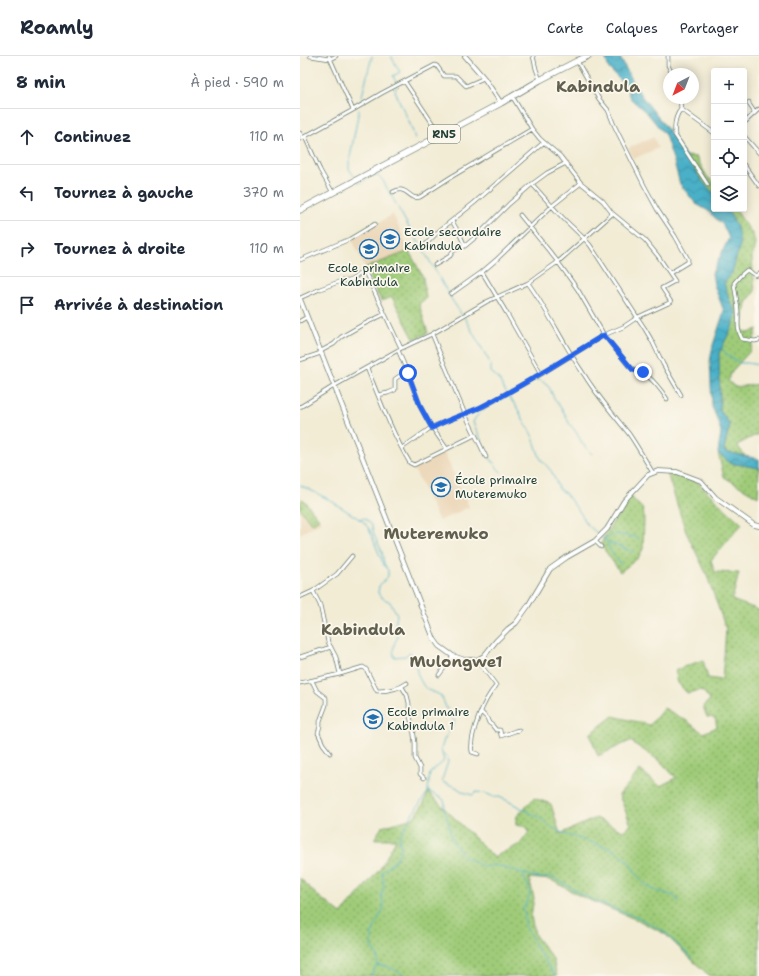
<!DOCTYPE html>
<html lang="fr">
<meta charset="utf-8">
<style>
:root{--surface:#fff;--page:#f6f6f7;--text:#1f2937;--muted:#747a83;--line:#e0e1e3}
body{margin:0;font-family:"Shantell Sans",sans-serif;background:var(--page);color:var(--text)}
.controls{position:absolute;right:12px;top:12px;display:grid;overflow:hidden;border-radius:4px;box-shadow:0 2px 10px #0003}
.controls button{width:36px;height:36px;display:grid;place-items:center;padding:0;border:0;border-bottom:1px solid var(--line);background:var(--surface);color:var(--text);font:20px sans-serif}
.compass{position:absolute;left:363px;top:12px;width:36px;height:36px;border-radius:50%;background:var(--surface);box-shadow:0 2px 10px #0003;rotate:222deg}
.stop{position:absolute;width:12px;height:12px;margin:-9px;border:3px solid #2563eb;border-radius:50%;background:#fff}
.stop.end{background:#2563eb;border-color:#fff;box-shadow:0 1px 4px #0008}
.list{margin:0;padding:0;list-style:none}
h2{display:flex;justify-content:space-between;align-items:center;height:52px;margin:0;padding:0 16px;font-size:17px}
h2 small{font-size:13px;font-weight:400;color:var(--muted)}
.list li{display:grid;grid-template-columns:26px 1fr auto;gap:12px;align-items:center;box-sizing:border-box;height:56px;padding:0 16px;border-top:1px solid var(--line)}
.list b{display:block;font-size:15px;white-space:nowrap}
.list em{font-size:13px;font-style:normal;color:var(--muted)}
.icon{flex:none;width:22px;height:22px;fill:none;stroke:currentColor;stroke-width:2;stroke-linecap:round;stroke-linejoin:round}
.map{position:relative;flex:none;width:459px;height:920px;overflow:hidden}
header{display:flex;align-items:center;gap:24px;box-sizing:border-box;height:56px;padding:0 20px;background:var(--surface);border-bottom:1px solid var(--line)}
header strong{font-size:19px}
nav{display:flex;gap:22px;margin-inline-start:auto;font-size:14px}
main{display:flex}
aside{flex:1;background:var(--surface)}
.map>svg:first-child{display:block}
</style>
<header>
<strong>Roamly</strong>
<nav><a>Carte</a><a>Calques</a><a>Partager</a></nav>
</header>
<main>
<aside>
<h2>8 min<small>À pied · 590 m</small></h2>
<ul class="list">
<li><svg class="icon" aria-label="ahead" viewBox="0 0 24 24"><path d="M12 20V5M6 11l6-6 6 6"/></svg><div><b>Continuez</b></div><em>110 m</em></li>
<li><svg class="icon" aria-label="left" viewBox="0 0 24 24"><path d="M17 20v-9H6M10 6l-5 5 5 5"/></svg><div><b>Tournez à gauche</b></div><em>370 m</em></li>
<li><svg class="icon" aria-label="right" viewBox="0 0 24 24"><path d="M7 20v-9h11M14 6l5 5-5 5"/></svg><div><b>Tournez à droite</b></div><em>110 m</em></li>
<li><svg class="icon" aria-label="arrive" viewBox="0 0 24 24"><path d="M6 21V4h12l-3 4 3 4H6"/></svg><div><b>Arrivée à destination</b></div></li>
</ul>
</aside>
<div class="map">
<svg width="459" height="920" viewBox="0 0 459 920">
<defs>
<pattern id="grass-dots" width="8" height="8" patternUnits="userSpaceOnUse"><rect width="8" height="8" fill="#a0cc79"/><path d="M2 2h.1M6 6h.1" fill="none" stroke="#82a764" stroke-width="1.8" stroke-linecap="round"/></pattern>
<pattern id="water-waves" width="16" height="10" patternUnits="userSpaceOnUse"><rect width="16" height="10" fill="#49b0c8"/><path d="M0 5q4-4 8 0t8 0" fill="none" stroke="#3c90a3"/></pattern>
</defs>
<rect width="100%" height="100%" fill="#fbf7ec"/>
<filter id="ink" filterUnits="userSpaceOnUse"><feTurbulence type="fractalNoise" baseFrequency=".025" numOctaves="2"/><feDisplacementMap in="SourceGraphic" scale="8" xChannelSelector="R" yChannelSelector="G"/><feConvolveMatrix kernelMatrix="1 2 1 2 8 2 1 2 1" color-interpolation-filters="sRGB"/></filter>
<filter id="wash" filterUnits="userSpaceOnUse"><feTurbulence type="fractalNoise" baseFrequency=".012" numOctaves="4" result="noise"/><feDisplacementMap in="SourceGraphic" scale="16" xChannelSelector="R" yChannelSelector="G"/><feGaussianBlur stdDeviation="0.9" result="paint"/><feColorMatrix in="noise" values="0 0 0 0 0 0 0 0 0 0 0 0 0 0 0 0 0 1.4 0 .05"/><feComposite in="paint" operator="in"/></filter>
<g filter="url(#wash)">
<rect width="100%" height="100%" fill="#f2ecd5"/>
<!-- built -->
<path fill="#ecd8ba" d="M354 81 358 92 333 103 328 92Z
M93 158 109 195 65 212 52 183Z
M144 397 169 451 139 465 113 411Z
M0 439 21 466 0 478Z"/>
<!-- grass -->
<path fill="url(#grass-dots)" stroke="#608456" d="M385 100 396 101 408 122 414 126V138L403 126Z
M427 153H435L453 179 455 187 452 202 455 235 446 247 442 274 449 277 457 273 451 294 432 315 428 325 435 331 459 328V375L458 378 437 389 445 400 426 396 424 393 430 368 420 355 419 297 432 271 436 257 429 243 424 227 432 217 437 171Z
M109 195 123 221 126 242 119 248 128 277 114 283 92 241 81 245 65 212Z
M418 397 430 407 459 412 458 441 424 421Z
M367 417 398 426 421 449 442 468 411 504 415 516 439 517 432 544 459 554V920H410L392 904 365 878 342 866 280 840 251 824 229 822 234 842 231 860 235 879 253 903 257 920H0V822L17 839 41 858 80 813 96 783H74L82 771 113 762 124 747 128 736 194 801 220 788 229 776 227 771 216 769V761L234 742 251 748 260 778 296 762 323 775 331 769 319 739 340 714 360 730 376 722 361 706 330 685 298 700 290 678 313 660 350 669 364 652 387 665 403 677 417 671 415 662 407 661 403 650 410 644 402 634 387 637 378 627 375 614 403 604 408 622 422 624 426 573 406 517 386 476Z
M329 439 343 453 344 462 343 493 338 502 320 516 301 489 304 481Z
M3 443 19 463 12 468 0 453V446Z"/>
<!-- water -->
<path fill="url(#water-waves)" stroke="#34767e" d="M305 0H319L340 38 368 74 403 126 414 138V153H427L437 171 440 189 432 217 424 227 429 243 436 257 432 271 419 297 420 355 430 368 424 393 426 396 459 403V412L430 407 418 397 421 376 418 365 412 351 410 305 413 289 424 255 414 229 412 217 429 182 423 169 407 154 396 148 380 128 374 106 365 79 348 58 330 42 325 29 309 13Z"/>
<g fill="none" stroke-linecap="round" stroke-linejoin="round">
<!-- stream -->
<path stroke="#49b0c8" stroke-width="1" d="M92 0V2L100 16 93 20 97 28
M97 30 95 35C101 51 111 66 115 83
M60 48 72 0
M54 120 49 113V107L59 54
M58 127H60L75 118 82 123 111 175 120 188 152 244 162 259
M164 261 188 303 191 309V316L198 322 206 336
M422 292 426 298 440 307H447L459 309
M234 324H239L243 326 249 331 254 342 265 358 269 367 276 376 282 387 292 398
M207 339 216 350 233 381 240 402 252 416 259 433 265 437 282 459 284 465 289 470 299 479
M459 353 457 359 459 365
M201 416C192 407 186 396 181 384 179 378 175 373 173 366 179 352 201 346 212 336
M0 429 28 443 64 466 69 473 84 510 88 514V520L79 530 78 537 81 541 90 546 97 558 95 572 98 581C93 588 93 593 94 601L105 600 110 597C118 601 115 612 118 619 120 624 124 632 128 634 132 636 137 637 140 639 144 643 144 649 147 653 149 654 151 655 152 657V662L155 665 144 684 141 693 144 705 130 717 128 734V736L113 757 99 781 101 794 95 805 82 815 84 831 81 840 84 851 72 877V892L78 901 77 909 71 920
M59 463 63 462 66 463 72 470 74 479 82 496 84 507 87 513
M301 481 306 485 333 496
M304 483 315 478 336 481 339 483
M307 486 311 496 321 509
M142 697 147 700 148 706 142 724 144 727 156 731 163 736 172 739 177 736 185 737 194 741H199L204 743 240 762 251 771 265 778 309 792 318 797 328 805 341 824 348 831 357 835 365 837 374 840 379 846
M128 735 143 743 145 747 144 753 148 764 150 775 153 786 165 802 171 804 184 811 194 809 239 822 252 821 289 842 315 853 338 861 365 876 393 903
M224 818C224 824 226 825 228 830 232 838 228 846 223 852L225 860V869L238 894 254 918V920
M77 909 89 911 106 920"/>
</g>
</g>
<g filter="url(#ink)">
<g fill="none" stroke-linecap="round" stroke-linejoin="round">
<defs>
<path id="street" d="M10 0 30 3 36 0
M233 0 236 13 240 24
M368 0V9L372 18
M277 5 299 43 308 54 314 69 344 129 357 153 375 180 388 203V206L370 217
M105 26 141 80
M381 42C381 46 380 50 381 53L414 77
M449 46V48L455 57
M381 53C375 60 374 70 375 79L408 129
M53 54 82 37 135 9 137 10 144 20H156L166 30 184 22
M444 67 459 53
M0 77 2 82 0 83
M444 80 459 97
M5 81 20 114 33 137
M2 82 53 54 29 0
M444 109 459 130
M232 128C243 140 253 152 265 164 273 172 282 180 290 189L345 273 352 285 363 308 381 339
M93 136C95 135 99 133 102 134 110 136 111 144 120 141L151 121 232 73
M220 159 258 206 278 234 304 279 329 310C335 316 337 313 343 317 352 322 362 335 367 343
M152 165 160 179 165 190
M124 190 140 174 174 147 243 87
M0 204 50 183 75 168
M135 209 150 200 153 195 165 190 178 179 209 148 232 128 247 117 266 107
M182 216 206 256 241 318
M459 217 456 220 447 214 441 219 434 227C435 237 438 247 438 257 439 269 436 271 442 283L455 285 459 284
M228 227C249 256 264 290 285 320 298 341 314 359 329 378 338 391 345 404 353 417
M151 238 182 216 196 204 252 150 281 127
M0 242 20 233 41 225H48L53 223 64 214 101 292
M0 265 7 261
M132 278 165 358 186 401
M98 294 106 313 121 352 129 367 147 393
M21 295 34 288 41 281 62 269 85 258
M0 304 21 297
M67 312C80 344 92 377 110 407L114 409 175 379
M78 339 88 337 95 334V323L101 319 106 313
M0 351 34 330 98 294 132 278 186 246 228 227 258 206 311 159 312 157 303 145 286 131 281 127 260 100 240 83 232 73 212 40
M102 392 132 371 182 351 241 318 304 279 323 271 338 261 371 246 362 232 375 225 358 200 345 184 312 157
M295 485 301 491
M13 535 20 549 28 586 36 601 40 618
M0 541 13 535 37 518 52 500
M0 601 31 591
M177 604 196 629V630C184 643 169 679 172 696L178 698
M139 619 153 600
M12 625 17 635 26 642V649L20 665V670L18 677 23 688 30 697
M0 627 40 618 63 611 66 613 77 635C87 635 99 633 107 627
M102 631 107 639 109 647V657L113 672 115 687V702L120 712V718L124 722
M181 656 187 662 189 667 192 669 196 674H200L201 680 215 675 219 674"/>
<path id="secondary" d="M165 0 184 22 201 47
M0 243 134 583 139 590 153 600 165 604H177L184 600 196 585 208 573 216 567 228 550 250 513 267 501 295 485 307 473 324 445 348 419 358 415 377 416 401 425 416 442 454 469 459 470"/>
<path id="highway" d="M0 154 201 47 240 24 277 5 288 0"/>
</defs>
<!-- street casing -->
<use href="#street" stroke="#697a6c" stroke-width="4.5"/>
<!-- secondary casing -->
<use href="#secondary" stroke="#697a6c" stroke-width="5.5"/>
<!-- highway casing -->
<use href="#highway" stroke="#697a6c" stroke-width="7"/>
<!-- street -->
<use href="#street" stroke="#fff" stroke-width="3"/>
<!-- secondary -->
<use href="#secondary" stroke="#fff" stroke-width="4"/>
<!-- highway -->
<use href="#highway" stroke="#fff" stroke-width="5.5"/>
</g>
</g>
<g fill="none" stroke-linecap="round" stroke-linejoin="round" filter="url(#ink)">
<!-- route -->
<path stroke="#2563eb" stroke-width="5" d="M108 317 121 352 132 372C148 363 167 358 183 350 225 329 264 303 304 279L332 313 333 314 343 316"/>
</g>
<!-- icons -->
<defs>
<symbol id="school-ring" viewBox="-11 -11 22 22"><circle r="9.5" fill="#fbf7ec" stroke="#1f6fb2" stroke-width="1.5"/><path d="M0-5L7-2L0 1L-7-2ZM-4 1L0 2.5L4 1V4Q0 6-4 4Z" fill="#1f6fb2"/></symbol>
</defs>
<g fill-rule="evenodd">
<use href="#school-ring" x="79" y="172" width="22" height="22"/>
<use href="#school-ring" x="58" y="182" width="22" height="22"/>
<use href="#school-ring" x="130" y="420" width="22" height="22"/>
<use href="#school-ring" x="62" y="652" width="22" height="22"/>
</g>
<g text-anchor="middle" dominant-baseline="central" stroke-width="3.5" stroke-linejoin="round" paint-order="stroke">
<!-- shield labels -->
<rect fill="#fbf7ec" stroke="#61756b" stroke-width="1" x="128" y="69" width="32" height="18" rx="3"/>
<g font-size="11" font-weight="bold" fill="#1f3d34">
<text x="144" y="78">RN5</text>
</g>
<!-- poi labels -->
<g font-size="12" fill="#1f3d34" stroke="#fbf7ec" text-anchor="start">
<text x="104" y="176">Ecole secondaire<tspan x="104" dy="14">Kabindula</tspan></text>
<text x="69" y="212" text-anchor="middle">Ecole primaire<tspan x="69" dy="14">Kabindula</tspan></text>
<text x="155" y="424">École primaire<tspan x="155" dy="14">Muteremuko</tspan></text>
<text x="87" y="656">Ecole primaire<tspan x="87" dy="14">Kabindula 1</tspan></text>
</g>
<!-- district labels -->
<g font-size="16" font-weight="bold" fill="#615f4e" stroke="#fbf7ec">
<text x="298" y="30">Kabindula</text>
<text x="136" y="477">Muteremuko</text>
<text x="63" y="573">Kabindula</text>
<text x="156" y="605">Mulongwe1</text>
</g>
</g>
</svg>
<div class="controls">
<button>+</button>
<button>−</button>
<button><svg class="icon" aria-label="locate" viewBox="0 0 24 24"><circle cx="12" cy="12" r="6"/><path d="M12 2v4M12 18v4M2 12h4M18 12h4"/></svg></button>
<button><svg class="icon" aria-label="layers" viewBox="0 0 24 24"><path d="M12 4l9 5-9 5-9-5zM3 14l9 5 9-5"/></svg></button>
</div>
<svg class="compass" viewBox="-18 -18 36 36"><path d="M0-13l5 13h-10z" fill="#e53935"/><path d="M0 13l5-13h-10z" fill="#747a83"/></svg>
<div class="stop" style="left:108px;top:317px"></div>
<div class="stop end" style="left:343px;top:316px"></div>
</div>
</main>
